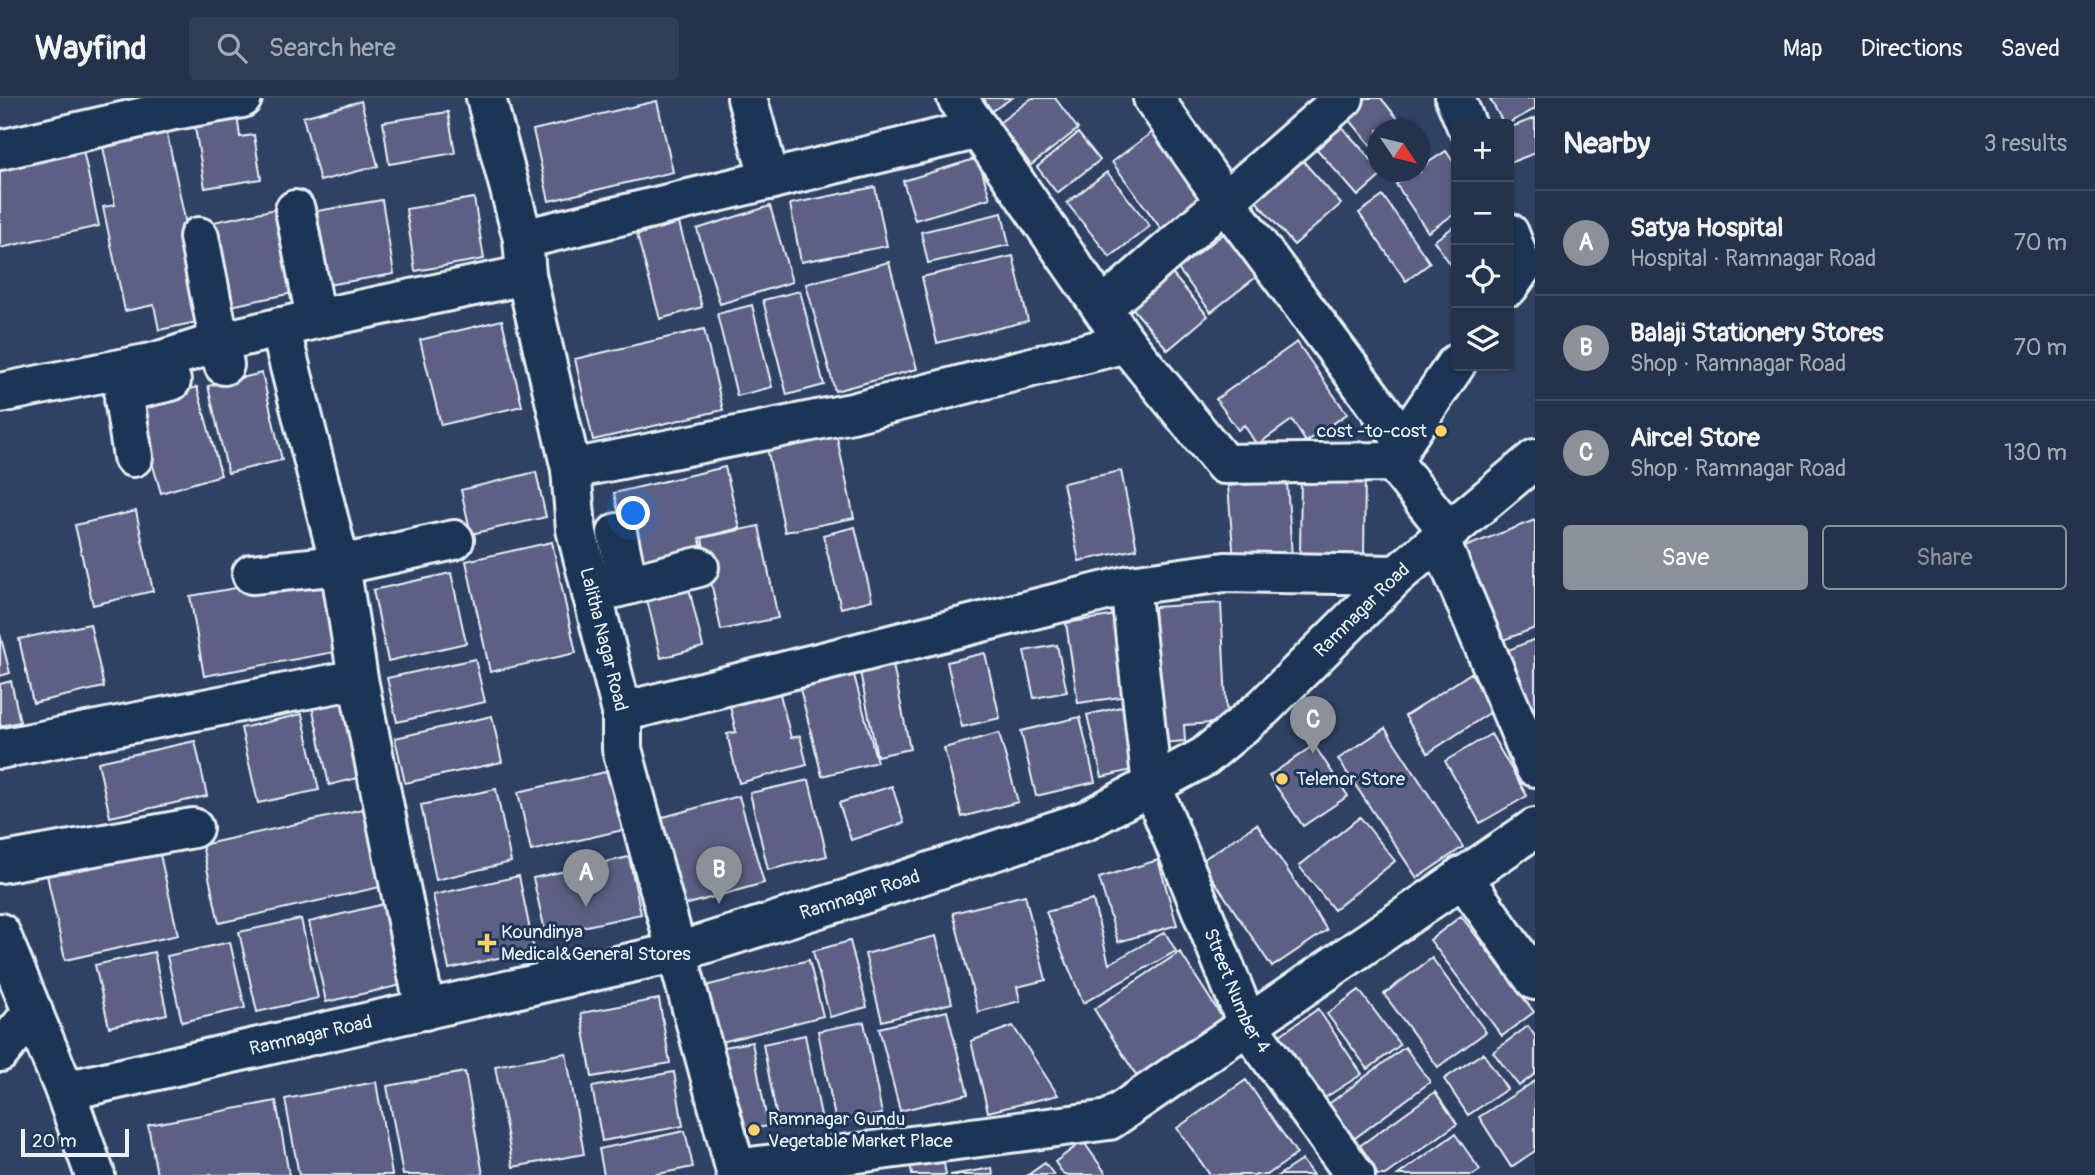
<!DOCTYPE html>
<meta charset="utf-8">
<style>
:root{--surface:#24324b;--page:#303e55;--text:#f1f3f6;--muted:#a3aab5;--line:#414d63;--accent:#8c9099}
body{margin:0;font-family:Pangolin,sans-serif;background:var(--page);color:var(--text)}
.controls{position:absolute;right:21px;top:21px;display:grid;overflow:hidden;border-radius:7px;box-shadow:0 2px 5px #0004}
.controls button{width:63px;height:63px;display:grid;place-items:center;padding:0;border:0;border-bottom:2px solid var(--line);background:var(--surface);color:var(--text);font:35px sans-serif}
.compass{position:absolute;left:1367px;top:21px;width:63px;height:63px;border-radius:50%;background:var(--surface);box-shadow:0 2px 5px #0004;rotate:125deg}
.scale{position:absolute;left:21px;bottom:18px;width:108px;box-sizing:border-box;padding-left:7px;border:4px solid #e8f1f8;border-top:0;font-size:19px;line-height:24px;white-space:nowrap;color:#e8f1f8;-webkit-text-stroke:5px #1d3557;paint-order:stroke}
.you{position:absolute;left:634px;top:416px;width:24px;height:24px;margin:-18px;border:5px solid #fff;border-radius:50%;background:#1a73e8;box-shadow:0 0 0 10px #1a73e833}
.badge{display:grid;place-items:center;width:46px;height:46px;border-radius:50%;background:var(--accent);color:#fff;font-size:23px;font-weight:700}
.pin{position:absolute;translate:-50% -58px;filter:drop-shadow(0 2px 4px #0008)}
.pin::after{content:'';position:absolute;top:37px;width:24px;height:21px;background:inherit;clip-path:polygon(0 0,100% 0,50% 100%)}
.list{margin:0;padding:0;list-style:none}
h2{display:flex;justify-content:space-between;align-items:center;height:91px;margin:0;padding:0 28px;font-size:30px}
h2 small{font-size:23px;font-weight:400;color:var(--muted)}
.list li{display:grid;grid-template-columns:46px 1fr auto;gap:21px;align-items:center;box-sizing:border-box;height:105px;padding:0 28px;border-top:2px solid var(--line)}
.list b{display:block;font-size:26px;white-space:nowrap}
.list p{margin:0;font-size:23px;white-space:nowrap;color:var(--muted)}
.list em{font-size:23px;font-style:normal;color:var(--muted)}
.actions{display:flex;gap:14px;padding:21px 28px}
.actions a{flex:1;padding:16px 0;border:2px solid var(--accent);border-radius:7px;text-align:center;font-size:24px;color:var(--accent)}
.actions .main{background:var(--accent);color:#fff}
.icon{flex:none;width:38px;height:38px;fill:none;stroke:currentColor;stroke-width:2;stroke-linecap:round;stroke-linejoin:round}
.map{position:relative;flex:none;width:1535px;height:1077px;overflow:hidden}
header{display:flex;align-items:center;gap:42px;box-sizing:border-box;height:98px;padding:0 35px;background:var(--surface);border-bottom:2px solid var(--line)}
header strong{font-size:33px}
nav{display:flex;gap:38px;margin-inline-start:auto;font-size:24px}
.search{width:490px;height:63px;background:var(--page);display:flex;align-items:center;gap:18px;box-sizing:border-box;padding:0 24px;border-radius:7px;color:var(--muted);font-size:26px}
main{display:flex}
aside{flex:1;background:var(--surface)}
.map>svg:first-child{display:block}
</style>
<header>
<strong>Wayfind</strong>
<div class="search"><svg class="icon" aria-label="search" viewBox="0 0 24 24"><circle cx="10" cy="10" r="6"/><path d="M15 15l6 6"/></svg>Search here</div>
<nav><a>Map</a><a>Directions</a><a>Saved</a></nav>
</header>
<main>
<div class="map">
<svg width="1535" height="1077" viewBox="0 0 1535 1077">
<rect width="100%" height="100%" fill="#304264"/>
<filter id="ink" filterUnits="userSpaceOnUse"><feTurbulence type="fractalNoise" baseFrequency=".0143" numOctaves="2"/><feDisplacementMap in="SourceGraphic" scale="14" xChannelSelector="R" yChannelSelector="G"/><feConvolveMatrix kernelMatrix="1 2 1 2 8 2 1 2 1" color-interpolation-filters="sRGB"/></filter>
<g filter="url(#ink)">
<!-- building -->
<path fill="#5d6084" stroke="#e8f1f8" stroke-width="2" d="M983 0H1012L992 13Z
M1032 0H1055L1078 31 1031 67 999 25Z
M1350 0H1381L1407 32H1378V56L1339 9Z
M1535 0V11L1507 26H1504L1490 1Z
M361 3 378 68 320 83 303 19Z
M657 3 673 74 549 103 533 32Z
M448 14 455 55 389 66 383 24Z
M237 17 240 39 254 37 261 81 205 90 194 23Z
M1332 18 1378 69V74L1383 76 1358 98 1307 40Z
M1535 20V55L1509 65V30Z
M1154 33 1204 101 1162 132 1112 64Z
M167 35 206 222 159 232 154 207 125 213 103 109 115 107 103 49Z
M1078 35 1100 62 1057 95 1037 69Z
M83 52 99 128 0 150V70Z
M1446 53 1456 68V115L1428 134 1396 86 1415 74H1420V70Z
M978 60 990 100 915 122 903 83Z
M1303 63 1341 106 1294 147 1256 103Z
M1107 74 1150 128 1110 159 1067 105Z
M875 89 887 148 801 164 790 106Z
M1383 98 1430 165 1406 183 1359 115Z
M474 100 484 161 415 173 406 111Z
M382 102 394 176 327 187 317 113Z
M770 108 792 184 720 206 697 131Z
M276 111 293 195 226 209 209 125Z
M1002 115 1009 147 928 165 921 134Z
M679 125 702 209 660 221 637 137Z
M1456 127V174L1434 143Z
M1227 133 1260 176 1211 214 1178 171Z
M1013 158 1028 223 937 245 922 179Z
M889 164 917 271 835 293 806 186Z
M1168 171 1208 218 1168 252 1128 205Z
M800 193 824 287 787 297 763 202Z
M752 207 772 289 737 298 717 216Z
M502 222 522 308 441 327 420 242Z
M704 231 723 312 593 342 575 261Z
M1297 244 1347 316 1306 344 1292 322 1257 347 1244 327 1238 332 1216 301Z
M262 275 282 362 228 375 208 288Z
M197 289 221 377 161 395 135 307Z
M835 330 854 420 785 434 766 345Z
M725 369 740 430 699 440 702 449 630 466 614 395Z
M1121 373 1137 451 1079 463 1063 385Z
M536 374 546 419 471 436 461 392Z
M1301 374H1365L1364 459H1300Z
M1287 383 1292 459 1234 463 1228 388Z
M136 413 153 493 93 507 75 427Z
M1535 422V530L1498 544 1462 450Z
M759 428 778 520 721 532 702 440Z
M855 429 872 502 841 510 823 437Z
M552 444 576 555 490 574 466 463Z
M326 474 340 553 204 578 190 498Z
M451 475 466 545 388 563 373 492Z
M688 486 703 549 661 560 646 497Z
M1221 505 1227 624 1184 627 1185 643 1161 645 1154 509Z
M1123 516 1135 597 1078 605 1066 525Z
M90 526 104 589 33 605 19 541Z
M0 536 10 575 0 578Z
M1535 541V641L1499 556Z
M1057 547 1067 594 1034 600 1024 553Z
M985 555 1000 620 962 629 947 564Z
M475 561 485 604 397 624 387 580Z
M892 562 910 651 877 658 859 569Z
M1471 575 1494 612 1428 655 1405 618Z
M854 577 877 664 822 678 800 591Z
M11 583 20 624 0 628V586Z
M353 594 370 677 329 687 311 603Z
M780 596 791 640 800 638 807 667 739 685 727 636 736 634 730 608Z
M1129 607 1144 669 1102 679 1087 617Z
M302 616 319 692 258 705 241 630Z
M492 618 502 664 405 685 395 640Z
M1080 619 1095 684 1036 698 1021 633Z
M1385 630 1463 749 1417 780 1338 661Z
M999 635 1018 704 962 719 944 650Z
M1491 636 1527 698 1480 725 1445 663Z
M195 643 207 698 110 719 98 664Z
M1314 647 1348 698 1303 728 1269 678Z
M610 673 623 732 531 753 518 694Z
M809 682 827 758 768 772 750 695Z
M892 688 904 725 851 742 839 705Z
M496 691 511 764 436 782 421 707Z
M739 698 764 785 685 807 660 720Z
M363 711 380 789 219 825 202 747Z
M1360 719 1395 763 1334 812 1299 768Z
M1257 726 1327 832 1272 869 1201 763Z
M159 752 178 837 65 862 47 777Z
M629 759 641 816 546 837 533 780Z
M1158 762 1177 827 1118 844 1099 780Z
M519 778 534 852 449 871 433 797Z
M1025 797 1046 882 1017 889 1020 903 978 914 953 815Z
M1093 802 1109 866 1165 834 1176 853 1083 905 1046 814Z
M388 805 406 886 326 904 309 824Z
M1461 818 1534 914 1502 938 1430 842Z
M301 821 318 900 257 914 239 834Z
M936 838 952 905 882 923 865 856Z
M850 843 867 909 830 919 813 853Z
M230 844 245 910 182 924 167 858Z
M154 854 167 916 109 929 95 867Z
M1180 854 1227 927 1140 983 1094 911Z
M1432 860 1486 934 1438 969 1384 896Z
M809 862 823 918 718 945 705 888Z
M1359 892 1400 947 1368 971 1327 916Z
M659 901 670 965 592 979 581 915Z
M1318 911 1362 976 1323 1001 1280 937Z
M947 913 968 996 900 1013 879 930Z
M864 924 882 1016 836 1025 818 933Z
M1013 928 1058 997 988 1014 971 943Z
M1528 928 1535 938V976L1519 988 1493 954Z
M805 937 821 1018 778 1026 763 946Z
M752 944 768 1028 736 1034 719 950Z
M1405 949 1430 984 1351 1043 1326 1008Z
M566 955 584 1056 513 1069 495 968Z
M1483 955 1507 991 1468 1017 1444 981Z
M465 974 483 1077H403L387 988Z
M674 974 683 1028 602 1043 592 989Z
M1246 982 1297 1056 1267 1077H1210L1177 1030Z
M1535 983V1053L1511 1069 1479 1019Z
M376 984 392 1077H299L285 1001Z
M1435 994 1457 1026 1385 1077H1378L1358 1049Z
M276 1003 289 1077H157L148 1027Z
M685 1033 693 1069 653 1077H604L599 1051Z
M1455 1036 1480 1072 1473 1077H1398Z
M1083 1043 1107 1077H1064L1055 1064Z
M941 1047 946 1077H912L908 1053Z
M1302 1062 1313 1077H1279Z
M1045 1065 1054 1077H1028Z
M992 1070 993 1077H950Z"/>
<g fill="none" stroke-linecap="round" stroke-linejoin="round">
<defs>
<g id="minor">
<path id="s1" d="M486 0 523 141 526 177 571 371 576 431 622 614V651L737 1077"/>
<path d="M747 0 770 82"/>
<path d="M957 0 1126 245 1224 366 1393 364 1449 434"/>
<path d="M1153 0 1225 103 1404 343"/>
<path d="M1455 0 1466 26"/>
<path d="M0 52 174 12 242 0"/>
<path d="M295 112 316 221"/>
<path d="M1509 135 1522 169 1509 188"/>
<path d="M199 139 224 267"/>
<path d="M523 141 979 31"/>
<path d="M1102 210 1344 0"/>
<path d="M280 229 340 467 358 581 425 912"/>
<path d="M0 295 156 264 219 244 316 221 526 177"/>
<path d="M133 359 124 300 127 293 171 283"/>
<path d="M1393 364 1404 343 1456 266"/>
<path d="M571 371 852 315 1126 245"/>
<path d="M617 435 628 487"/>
<path d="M1440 443 1535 669"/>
<path d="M252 476 340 467 454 442"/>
<path id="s2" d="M1130 487 1152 688 1248 928 1355 1077"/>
<path d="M592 496 699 469"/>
<path d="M622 614 1130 487 1225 474 1397 477"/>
<path d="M0 651 358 581"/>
<path d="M0 765 193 730"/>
<path d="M1462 778 1535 882"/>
<path d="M0 954 33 914"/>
<path d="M736 1071 1109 1022 1535 730"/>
</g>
<g id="major">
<path d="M0 835 65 993 95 1077"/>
<path id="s3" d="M65 993 678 854 851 800 1085 723 1204 659 1263 610 1397 477 1535 361"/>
</g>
</defs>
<!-- minor casing -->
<use href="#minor" stroke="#e8f1f8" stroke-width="44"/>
<!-- major casing -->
<use href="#major" stroke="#e8f1f8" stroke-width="44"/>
<!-- minor -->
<use href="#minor" stroke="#1d3557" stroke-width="38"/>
<!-- major -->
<use href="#major" stroke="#1d3557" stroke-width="38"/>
</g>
</g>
<!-- markers -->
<g fill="#ffd166" stroke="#1d3557" stroke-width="2.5">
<circle cx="1441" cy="333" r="7"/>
<circle cx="1282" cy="681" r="7"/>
<path d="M483.5 834.5h7v7h7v7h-7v7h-7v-7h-7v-7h7z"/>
<circle cx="754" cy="1032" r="7"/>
</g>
<g text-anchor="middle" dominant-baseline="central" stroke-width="6" stroke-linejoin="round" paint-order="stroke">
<!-- poi labels -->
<g font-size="19" fill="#e8f1f8" stroke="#1d3557" text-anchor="start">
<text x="1427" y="333" text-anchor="end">cost -to-cost</text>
<text x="1296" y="681">Telenor Store</text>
<text x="501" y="834">Koundinya<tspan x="501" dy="22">Medical&amp;General Stores</tspan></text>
<text x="768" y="1021">Ramnagar Gundu<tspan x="768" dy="22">Vegetable Market Place</tspan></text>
</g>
<!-- street labels -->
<g font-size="19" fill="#e8f1f8" stroke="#1d3557">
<text stroke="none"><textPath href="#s3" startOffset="1407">Ramnagar Road</textPath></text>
<text stroke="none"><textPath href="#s1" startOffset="555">Lalitha Nagar Road</textPath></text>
<text stroke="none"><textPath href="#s3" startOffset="819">Ramnagar Road</textPath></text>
<text stroke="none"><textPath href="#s2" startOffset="424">Street Number 4</textPath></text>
<text stroke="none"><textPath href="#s3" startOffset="252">Ramnagar Road</textPath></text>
</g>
</g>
</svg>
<div class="controls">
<button>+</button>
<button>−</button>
<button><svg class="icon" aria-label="locate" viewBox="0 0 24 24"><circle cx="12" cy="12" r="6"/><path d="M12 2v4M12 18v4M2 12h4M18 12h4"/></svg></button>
<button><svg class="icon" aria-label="layers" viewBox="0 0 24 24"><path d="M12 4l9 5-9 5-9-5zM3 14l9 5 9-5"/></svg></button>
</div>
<svg class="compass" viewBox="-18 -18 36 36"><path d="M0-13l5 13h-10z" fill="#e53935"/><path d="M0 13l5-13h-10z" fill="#a3aab5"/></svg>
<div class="scale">20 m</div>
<div class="you"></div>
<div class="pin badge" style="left:586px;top:809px">A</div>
<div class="pin badge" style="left:719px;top:806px">B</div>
<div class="pin badge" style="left:1313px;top:656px">C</div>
</div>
<aside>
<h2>Nearby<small>3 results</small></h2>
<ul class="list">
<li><span class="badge">A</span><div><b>Satya Hospital</b><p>Hospital · Ramnagar Road</p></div><em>70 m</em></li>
<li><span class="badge">B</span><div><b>Balaji Stationery Stores</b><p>Shop · Ramnagar Road</p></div><em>70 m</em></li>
<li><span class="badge">C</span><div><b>Aircel Store</b><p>Shop · Ramnagar Road</p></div><em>130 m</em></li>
</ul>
<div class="actions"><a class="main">Save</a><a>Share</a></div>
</aside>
</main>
